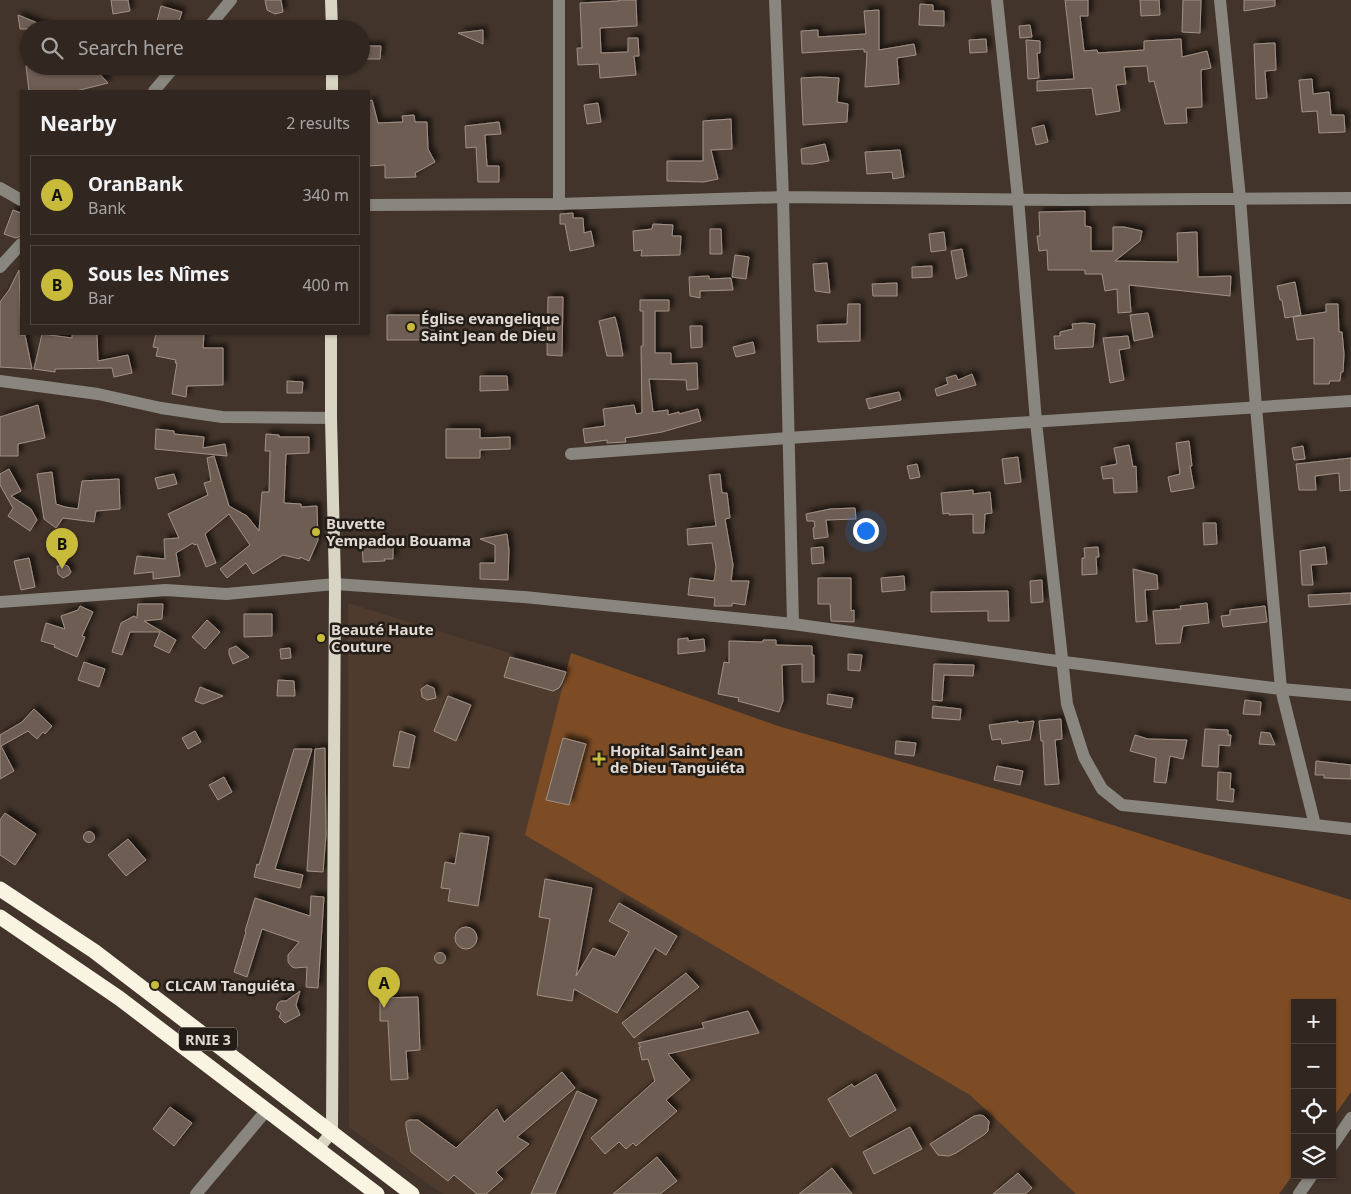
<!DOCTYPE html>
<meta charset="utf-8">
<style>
:root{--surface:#322720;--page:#3d332d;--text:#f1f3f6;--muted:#a8a5a5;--line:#4d443e;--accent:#c8bb3b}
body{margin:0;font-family:"Noto Sans",sans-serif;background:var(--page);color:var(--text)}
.controls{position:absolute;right:15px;bottom:15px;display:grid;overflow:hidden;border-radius:0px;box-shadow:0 1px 4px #0004}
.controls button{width:45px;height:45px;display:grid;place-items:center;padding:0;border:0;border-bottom:1px solid var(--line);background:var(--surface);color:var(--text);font:25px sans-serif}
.you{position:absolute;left:865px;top:530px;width:18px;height:18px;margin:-12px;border:4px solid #fff;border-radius:50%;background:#1a73e8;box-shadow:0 0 0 8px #1a73e833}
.badge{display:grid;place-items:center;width:32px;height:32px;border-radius:50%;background:var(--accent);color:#111;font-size:16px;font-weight:700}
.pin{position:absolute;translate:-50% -41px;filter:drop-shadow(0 1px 2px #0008)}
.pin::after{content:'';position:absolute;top:26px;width:18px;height:15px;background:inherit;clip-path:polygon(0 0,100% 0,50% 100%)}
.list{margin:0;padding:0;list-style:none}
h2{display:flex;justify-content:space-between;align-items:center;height:65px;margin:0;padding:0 20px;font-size:21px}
h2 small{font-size:16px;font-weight:400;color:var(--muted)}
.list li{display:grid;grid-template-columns:32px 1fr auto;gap:15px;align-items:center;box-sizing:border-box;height:80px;margin:0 10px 10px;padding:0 10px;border:1px solid var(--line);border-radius:0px}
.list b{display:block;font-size:19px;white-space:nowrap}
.list p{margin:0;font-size:16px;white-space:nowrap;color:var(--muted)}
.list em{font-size:16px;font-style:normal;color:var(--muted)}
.icon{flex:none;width:28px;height:28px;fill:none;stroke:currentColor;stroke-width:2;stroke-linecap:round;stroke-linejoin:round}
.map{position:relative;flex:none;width:1351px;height:1194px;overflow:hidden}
.search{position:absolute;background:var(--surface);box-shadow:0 1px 4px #0004;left:20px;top:20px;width:350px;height:55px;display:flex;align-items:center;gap:12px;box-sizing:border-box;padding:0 18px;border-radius:28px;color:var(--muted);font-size:19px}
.panel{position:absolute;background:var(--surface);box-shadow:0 1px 4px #0004;left:20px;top:90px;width:350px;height:245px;border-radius:0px}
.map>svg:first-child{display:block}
</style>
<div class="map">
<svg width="1351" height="1194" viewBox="0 0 1351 1194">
<defs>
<filter id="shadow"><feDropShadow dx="4" dy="-4" stdDeviation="2.5" flood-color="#0009"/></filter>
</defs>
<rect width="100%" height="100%" fill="#42342a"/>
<!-- built -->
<path fill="#4f3b2d" d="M348 603 1351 914 1332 1003H1295L1257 1194H443L349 1127Z"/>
<!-- green -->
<path fill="#7d4c25" d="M571 653 778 726 1030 799 1351 900V1092L1332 1119V1003H1295V1172L1279 1194H1076L970 1095 525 835Z"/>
<!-- building -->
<path fill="#6d5d53" stroke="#a19085" filter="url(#shadow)" d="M111 0H128L130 11 113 14Z
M265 0H281L283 12 275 14 267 10Z
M619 0H636L637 26 600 28 601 53 628 52V38H638L639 56H634L636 75 600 78 599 64 578 65 577 48H582L580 3 619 1Z
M1065 0H1088V16H1080L1084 51 1097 50 1098 53 1144 50V41L1181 39 1182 57 1207 51 1211 68 1201 70 1202 107 1186 108 1187 123 1165 124 1154 81 1149 82 1147 66 1124 67 1126 84 1116 85 1120 111 1096 115 1092 88 1037 91V81L1074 79Z
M1140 0H1159L1160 15 1141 16Z
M1183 0H1201L1200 33 1182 32Z
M1244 0H1275V6L1244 11Z
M920 4 933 5V11H944V26L919 25Z
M161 6 182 12 177 27 157 21Z
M879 10V50L914 44 916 55 897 58 899 84 865 87 867 52H864V49L802 53 801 31 818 30V37L866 34 864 11Z
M18 15 50 28V29H20Z
M1030 25 1032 37 1020 38 1019 26Z
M483 30V44L458 33Z
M986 39 987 52 970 53 969 40Z
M1026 40 1040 41V53H1037L1039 78 1028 79Z
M1275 43 1276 70 1265 71 1267 98 1256 99 1254 44Z
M361 46H381L380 59H361Z
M26 66H92L108 83 76 91H29Z
M820 77 839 78 837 102 848 104 847 122 803 125 801 78Z
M1312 79 1313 94 1329 92 1331 115H1344L1345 132 1319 133 1317 111 1302 112 1299 80Z
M372 100 378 123 403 122 402 116 414 115 415 122H427L428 149 435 162 415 173 416 177 385 178V165L369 166V101Z
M598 103 601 122 587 124 584 105Z
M731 119 732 149 711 150 718 179 704 182 667 181V161H703V121Z
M499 122 501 134 485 135 487 166H499V182H478L476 147 466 148 465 126Z
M1044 125 1048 142 1036 145 1032 128Z
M825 144 829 161 813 164H802L801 149Z
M900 150 904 177 893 179 892 172 867 174 865 152Z
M13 210 21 213V236L16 238 4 234Z
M1085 211V226L1091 227V251H1113V227H1124L1142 231 1140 241 1115 261 1178 262 1177 233 1197 232 1198 277 1231 276 1230 296 1129 285 1131 312 1118 313 1117 289 1105 291 1102 274H1085V270H1048L1047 250 1039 251 1037 236H1040L1039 212Z
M573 213V218H583L584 233 591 231 594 246 570 251 565 224H560V214Z
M653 224 673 225 672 236H681L680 255 641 256 642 250 634 251 633 231 652 229Z
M710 229H721L722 254H710Z
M944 232 946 250 931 252 929 234Z
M962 249 967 276 956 279 951 251Z
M735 255 749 257 746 279 732 277Z
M827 263 830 293 815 291 813 264Z
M932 266V277L912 278V267Z
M19 270 21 336 25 335 32 369 0 367V302L9 290Z
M709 276V279L731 278 733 290 700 291V298L690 296 689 277Z
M1295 282 1301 315 1285 318 1282 300H1280L1277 286Z
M897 283V296H873L872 284Z
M548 297H563L562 356 547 355Z
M640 300H669V311H655V353H671V364L697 363 698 389 687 390 686 380 649 379 653 412 668 410V415L679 412V414L698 409 701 421 662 432 625 438 626 442 607 443V440L585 443 583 429 605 426 603 409 634 405 636 414 642 413 641 346H643V311H640Z
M848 304H860V341L818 342 817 325 847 324Z
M1326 304H1338L1339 332H1342L1344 354 1343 372H1341L1340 381H1330L1329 384H1314V338L1297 340 1293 317 1326 312Z
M1148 313 1153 337 1134 341 1130 315Z
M387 315H434V340H387Z
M615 317 619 333 623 356H607L599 321Z
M1084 323 1095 324 1093 347 1055 349 1054 336H1060V332L1073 329 1072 324Z
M690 326H702V347L691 348Z
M42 334 72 338V334H97L98 361 128 355 132 373 114 377 112 368 55 369V372L34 369Z
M156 334H204L203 348H223V385L187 386 186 397 172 394 177 363H175L176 360 156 356 158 348 153 347Z
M1128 336 1130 348 1119 350 1124 380 1110 383 1103 338Z
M753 342 755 353 736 357 733 347Z
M972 374 976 385 937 396 935 389 948 384 946 378 956 375 958 380Z
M480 376H507L508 390 480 391Z
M287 381 303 382 302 393H287Z
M899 392 901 400 869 409 866 399Z
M38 405 45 438 18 444V456H0V417Z
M156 429 174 431V434L204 437 203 448 225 444 227 456 155 449Z
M446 429H480V438L510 437V449L480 450V458H446Z
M266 434 279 435V437H309V453L286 454 284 503 301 504V507L317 506 318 540 309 561 300 557V559L283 555 253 574 246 563 227 578 220 569 250 545 229 514 205 534 216 563 206 567 197 544 194 545 193 543 176 553 180 576 153 579V572L134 574 137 556 165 559 164 539 179 538 168 514 208 495 204 483 211 481 207 458 214 456 229 506 247 516 259 531 262 492H269L270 451H265Z
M1189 441 1192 466H1190L1194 488 1171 492 1168 477 1180 474 1176 443Z
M1129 445 1133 467 1136 466 1137 492 1114 493 1113 478 1103 479 1101 467 1117 464 1114 448Z
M1303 446 1305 459 1294 460 1292 448Z
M1018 457 1021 482 1005 484 1002 459Z
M1351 458V490L1340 491 1339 473 1315 476 1316 490H1299L1296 464Z
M917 464 920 477 910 479 907 466Z
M9 469 21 491 11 496 31 509 37 520 30 531 8 516 13 508 0 485V474Z
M52 472 56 504 65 507 78 509 82 481 119 479 120 509 96 511 94 522 63 518 56 528 44 519 37 474Z
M174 474 177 484 158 489 155 478Z
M720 474 722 493H727L730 518 725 519 733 565 731 581H749L745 605 732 603V606H714L715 598 688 595 690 578 714 581 716 567 712 543 688 545 687 529 716 526 709 475Z
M973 490V494L990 492 992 513 985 514 984 533H973V514L949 515V513L943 514 941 493Z
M855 508 856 519 826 520 828 537 814 539 813 528 815 527 814 521H807L806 514 830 509Z
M1203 523H1216L1217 544 1204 545Z
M507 534 509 550 508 580 480 579V563H495V545L480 539Z
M362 542H384V547H393V559H384L385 561 363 562Z
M823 547 824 563 812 564 811 548Z
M1098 547 1099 557H1096L1097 574 1082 575V558H1085L1084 548Z
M1325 547 1327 564 1311 565 1313 585H1302L1300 551Z
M29 558 35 587 21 590 14 561Z
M65 565 68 566 71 572 69 575 63 578 58 574 57 566Z
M1133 569 1157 575 1158 589 1145 590 1147 621 1136 622Z
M904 576 905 590 882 592 881 578Z
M818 578H851V611L854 610V622L831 621 830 604H818Z
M1042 580 1043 602 1031 603 1030 581Z
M1008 591 1009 621H988V611L931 612V592Z
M1351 593V604L1309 607 1308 595Z
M1207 603 1209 623 1183 626 1180 643 1156 644 1153 611 1181 609 1180 606Z
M138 604H163L162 619 144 621 176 640 169 653 154 646 160 632H130L122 655 112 652 121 623 134 616 137 618Z
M80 606 93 612 82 636 85 637 77 657 54 647 55 645 41 641 46 623 65 629 61 616 78 610Z
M1265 606 1267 622 1223 627 1221 616 1230 615V610Z
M244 614H272V636L244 637Z
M207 620 220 632 205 649 192 637Z
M688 638V641L704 639 705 651 678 654V639Z
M763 640H776V645L812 646V655H814V682H802V664L782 665 783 701 779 712 738 701 739 698 718 694 724 662 729 663V641L763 642Z
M236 646 249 657 233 664 229 654V649Z
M290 648 291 658 281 659 280 649Z
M848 654 862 655 860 671 848 670Z
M510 657 566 672 562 683 559 688 553 691 504 677Z
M84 662 105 669 99 687 78 680Z
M934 664 974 665 973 676 944 675 942 701 932 700Z
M278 680 294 681 295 696H277Z
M427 685 434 688 436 698 427 700 422 697 421 689Z
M200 687 223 696 203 704 195 701Z
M828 694 853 698 851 708 827 704Z
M448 696 471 705 456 741 434 731Z
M1245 700 1261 702 1260 715 1243 714Z
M933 706 961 709 960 720 932 718Z
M34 709 52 726 45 734 43 732 37 739 28 731 1 746 14 771 0 779V735L22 722Z
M1061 719 1062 739 1055 740 1059 784 1045 785 1043 741H1041L1039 721Z
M1018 721V723L1034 721 1030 740 1002 744 1001 739 992 740 989 725Z
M1205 729 1228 730V735H1231L1230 746 1219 745 1218 767 1202 766Z
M195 731 201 742 188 749 182 738Z
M400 731 415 736 409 768 393 766Z
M1261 732 1270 733 1275 745 1259 744Z
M1135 735 1148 739 1187 740 1183 759 1170 756 1166 783 1154 782 1156 758 1130 751Z
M563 738 586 744 569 805 546 800Z
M896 741 916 743 914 756 895 754Z
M325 748 326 835 323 872 307 871 315 749Z
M294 749H312L275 869 303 875 300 888 254 877 257 864 259 865Z
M1316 761 1351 765V779L1324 778V775H1315Z
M997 766 1023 771 1020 785 994 780Z
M1218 772 1231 773 1230 789H1234L1233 802 1217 800Z
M224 777 232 792 218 800 209 785Z
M5 813 36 834 15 865 0 855V820Z
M83.5 837a5.5 5.5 0 1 1 11 0a5.5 5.5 0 1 1-11 0Z
M460 833 489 837 478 906 448 901 450 889 441 888 445 862 455 864Z
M128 839 146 860 126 876 108 855Z
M545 879 592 888 576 976 593 948 615 957 629 932 609 921 619 903 677 936 666 955 655 948 617 1013 574 989 572 1001 537 995 550 919 539 917Z
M311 896 324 897 318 988 306 987 307 967 295 968 292 967 288 962V955L299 942 262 929 247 977 234 972 246 932 245 931 255 898 310 916Z
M455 938a11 11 0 1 1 22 0a11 11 0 1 1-22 0Z
M434.5 958a5.5 5.5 0 1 1 11 0a5.5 5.5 0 1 1-11 0Z
M686 973 699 987 634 1038 622 1023Z
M300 991 296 1005 300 1015 285 1023 279 1017 281 1013 276 1009 278 1003 281 1001H286Z
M418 997 420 1050 406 1051 408 1079 391 1080 388 1021H380V998Z
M748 1011 759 1033 668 1054 690 1080 666 1100 677 1111 636 1146 633 1143 626 1149 619 1142 605 1154 591 1138 655 1081 648 1059 642 1060 639 1047H641L638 1043 704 1028 702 1023Z
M562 1072 575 1088 517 1137 529 1144 496 1172 503 1179 486 1194H477L454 1175 448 1181 411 1152 406 1127V1122L409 1120H418L456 1148 497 1109 504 1122Z
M876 1074 896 1110 850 1137 828 1099 852 1084 854 1087Z
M577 1091 597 1100 555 1194H531Z
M170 1107 192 1123 174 1146 153 1129Z
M980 1115 984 1116 989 1121 988 1131 985 1134 956 1153 949 1156 938 1155 930 1144 974 1116Z
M910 1127 922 1149 874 1174 863 1152Z
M657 1157 677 1181 660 1194H613Z
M832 1168 852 1194H799Z
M1018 1173 1032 1188 1025 1194H993Z"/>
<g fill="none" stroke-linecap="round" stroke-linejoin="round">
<!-- minor -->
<path stroke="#88867e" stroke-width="12" d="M775 0 783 197 793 624
M997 0 1018 198 1036 422 1067 704 1084 757 1102 789 1122 805 1315 825
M1220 0 1240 198 1256 407 1281 689 1315 825 1351 829
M207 29 231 0
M154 91 175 66
M0 188 21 200
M559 204V0
M369 205 559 204 783 197 1064 200 1351 198
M0 267 21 244
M0 381 98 394 161 408 222 417 331 418
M571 454 788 438 1351 401
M0 602 166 590 226 594 335 584 524 597 793 624 1064 662 1281 689 1351 695
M1332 1146 1351 1118
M196 1194 266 1111
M1299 1194 1312 1175"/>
<!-- major -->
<path stroke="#d8d5c5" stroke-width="12" d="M331 0 332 29
M332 66V91
M317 1150 332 1132 335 584 331 418V334"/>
<!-- highway -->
<path stroke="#f8f4e1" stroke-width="15" d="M0 889 94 951 412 1194
M0 917 119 998 377 1194"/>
</g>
<!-- markers -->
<g fill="#c8bb3b" stroke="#231d18" stroke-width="2">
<circle cx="411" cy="327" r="5"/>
<circle cx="316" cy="532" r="5"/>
<circle cx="321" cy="638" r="5"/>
<path d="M596.5 751.5h5v5h5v5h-5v5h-5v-5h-5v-5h5z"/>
<circle cx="155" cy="985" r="5"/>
</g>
<g text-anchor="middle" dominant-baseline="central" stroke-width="5" stroke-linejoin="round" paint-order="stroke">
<!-- shield labels -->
<rect fill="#231d18" stroke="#a9a19b" stroke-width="1" x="179" y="1027.5" width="58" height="23" rx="4"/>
<g font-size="14" font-weight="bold" fill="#e2d9d3">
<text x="208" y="1039">RNIE 3</text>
</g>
<!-- poi labels -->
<g font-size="15" font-weight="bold" fill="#e2d9d3" stroke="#231d18" text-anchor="start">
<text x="421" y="318">Église evangelique<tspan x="421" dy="17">Saint Jean de Dieu</tspan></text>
<text x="326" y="523">Buvette<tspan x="326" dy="17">Yempadou Bouama</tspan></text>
<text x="331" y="629">Beauté Haute<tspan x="331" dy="17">Couture</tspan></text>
<text x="610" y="750">Hopital Saint Jean<tspan x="610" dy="17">de Dieu Tanguiéta</tspan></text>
<text x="165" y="985">CLCAM Tanguiéta</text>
</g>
</g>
</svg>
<div class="controls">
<button>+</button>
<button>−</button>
<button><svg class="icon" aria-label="locate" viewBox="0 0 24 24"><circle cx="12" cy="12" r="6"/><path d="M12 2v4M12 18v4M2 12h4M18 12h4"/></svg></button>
<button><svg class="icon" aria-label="layers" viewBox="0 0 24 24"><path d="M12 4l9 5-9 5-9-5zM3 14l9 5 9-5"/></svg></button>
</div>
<div class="you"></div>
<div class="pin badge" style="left:384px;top:1008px">A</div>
<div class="pin badge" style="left:62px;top:569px">B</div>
<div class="search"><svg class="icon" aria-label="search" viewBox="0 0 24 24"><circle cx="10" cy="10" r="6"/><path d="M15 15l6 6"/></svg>Search here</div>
<section class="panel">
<h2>Nearby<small>2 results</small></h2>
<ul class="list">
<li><span class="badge">A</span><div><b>OranBank</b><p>Bank</p></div><em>340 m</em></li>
<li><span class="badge">B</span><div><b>Sous les Nîmes</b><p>Bar</p></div><em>400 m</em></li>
</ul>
</section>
</div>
